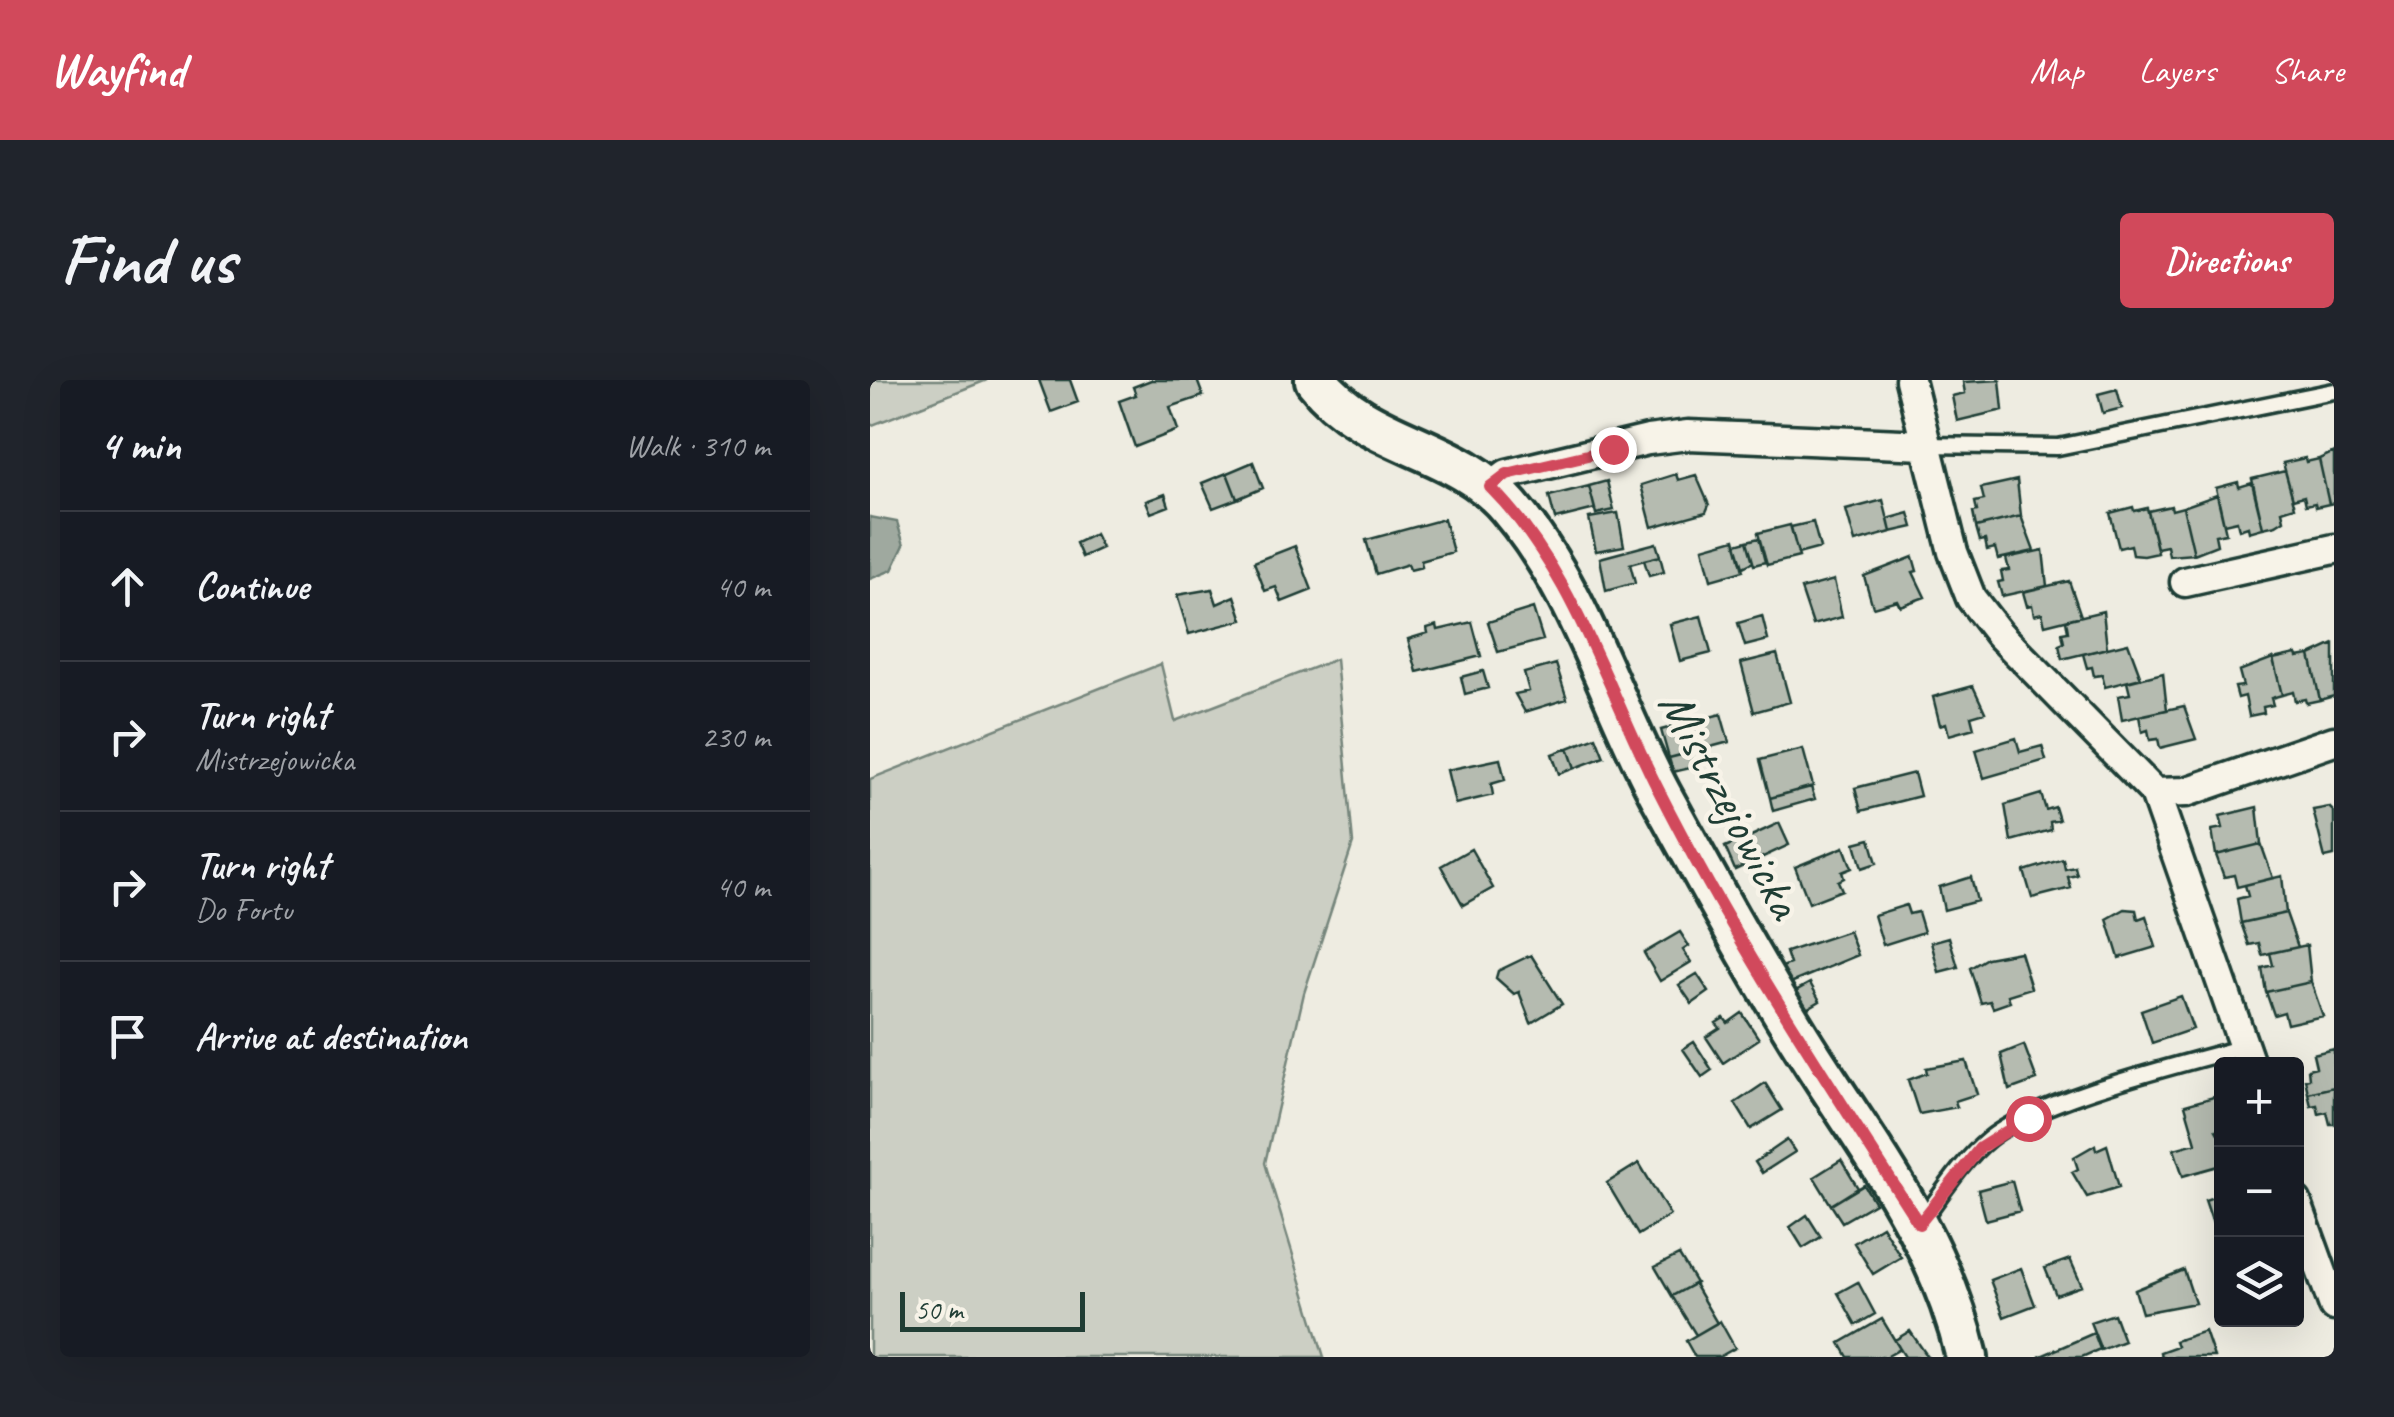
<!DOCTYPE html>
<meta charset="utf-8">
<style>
:root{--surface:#171b24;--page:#20242c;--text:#f1f3f6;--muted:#9ea1a6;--line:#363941;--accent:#d1495b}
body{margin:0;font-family:Caveat,sans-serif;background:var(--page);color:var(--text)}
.controls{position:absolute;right:30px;bottom:30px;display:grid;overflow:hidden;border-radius:10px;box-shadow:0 10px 40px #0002}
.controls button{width:90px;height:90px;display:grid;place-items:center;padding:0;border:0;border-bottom:2px solid var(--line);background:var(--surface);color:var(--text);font:50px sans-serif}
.scale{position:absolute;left:30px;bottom:25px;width:185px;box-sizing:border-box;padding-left:10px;border:5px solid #1f3d34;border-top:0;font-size:28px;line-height:35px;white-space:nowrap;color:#1f3d34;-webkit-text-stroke:8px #f7f3e8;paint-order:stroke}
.stop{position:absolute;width:30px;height:30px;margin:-22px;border:8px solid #d1495b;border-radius:50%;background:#fff}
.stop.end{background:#d1495b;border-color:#fff;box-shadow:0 2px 10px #0008}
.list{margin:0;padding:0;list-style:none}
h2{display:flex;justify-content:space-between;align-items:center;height:130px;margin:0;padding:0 40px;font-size:42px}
h2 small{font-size:32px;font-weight:400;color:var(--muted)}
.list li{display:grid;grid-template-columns:65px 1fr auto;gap:30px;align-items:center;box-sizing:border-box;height:150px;padding:0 40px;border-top:2px solid var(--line)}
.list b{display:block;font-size:38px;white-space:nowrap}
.list p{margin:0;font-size:32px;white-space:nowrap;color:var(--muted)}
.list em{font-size:32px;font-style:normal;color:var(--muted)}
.icon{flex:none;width:55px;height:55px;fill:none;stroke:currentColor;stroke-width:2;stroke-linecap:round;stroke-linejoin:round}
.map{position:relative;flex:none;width:1464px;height:977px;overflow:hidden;border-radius:10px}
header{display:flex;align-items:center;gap:60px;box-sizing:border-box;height:140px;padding:0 50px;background:var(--accent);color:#fff}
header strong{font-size:48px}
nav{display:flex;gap:55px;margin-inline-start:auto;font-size:35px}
.intro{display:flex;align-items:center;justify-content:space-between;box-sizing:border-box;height:240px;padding:0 60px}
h1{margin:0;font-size:70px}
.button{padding:25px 45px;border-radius:10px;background:var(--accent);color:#fff;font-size:35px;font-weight:700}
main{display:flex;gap:60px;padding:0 60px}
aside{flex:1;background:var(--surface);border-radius:10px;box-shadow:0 10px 40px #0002}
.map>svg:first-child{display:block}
</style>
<header>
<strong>Wayfind</strong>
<nav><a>Map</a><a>Layers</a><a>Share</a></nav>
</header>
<div class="intro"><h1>Find us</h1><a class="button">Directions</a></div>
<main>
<aside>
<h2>4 min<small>Walk · 310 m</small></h2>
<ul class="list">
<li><svg class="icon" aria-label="ahead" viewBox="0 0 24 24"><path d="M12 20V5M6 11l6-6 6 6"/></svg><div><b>Continue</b></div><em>40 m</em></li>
<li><svg class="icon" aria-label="right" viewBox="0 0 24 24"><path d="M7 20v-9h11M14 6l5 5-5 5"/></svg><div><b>Turn right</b><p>Mistrzejowicka</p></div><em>230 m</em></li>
<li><svg class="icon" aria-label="right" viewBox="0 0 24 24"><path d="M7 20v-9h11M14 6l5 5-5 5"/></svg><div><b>Turn right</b><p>Do Fortu</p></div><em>40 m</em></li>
<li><svg class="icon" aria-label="arrive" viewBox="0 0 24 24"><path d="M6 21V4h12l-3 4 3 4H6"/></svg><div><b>Arrive at destination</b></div></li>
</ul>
</aside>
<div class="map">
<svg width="1464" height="977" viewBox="0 0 1464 977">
<rect width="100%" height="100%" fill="#eeece1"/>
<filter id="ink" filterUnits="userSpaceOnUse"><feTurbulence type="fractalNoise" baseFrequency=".01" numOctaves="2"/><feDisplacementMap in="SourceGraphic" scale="20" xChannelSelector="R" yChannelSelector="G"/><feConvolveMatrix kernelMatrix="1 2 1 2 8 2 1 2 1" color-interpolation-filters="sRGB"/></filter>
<g filter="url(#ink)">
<!-- green -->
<path fill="#cccfc4" stroke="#76867c" stroke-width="2.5" d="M0 0H117L0 46Z
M466 279 483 463 434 613 395 783 454 977H0V399L291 284 305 341Z"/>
<!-- water -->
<path fill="#9fa99f" stroke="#6c7e74" stroke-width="2.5" d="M0 137 27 142 34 165 22 190 0 199Z"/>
<!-- building -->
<path fill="#b5bbb0" stroke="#1f3d34" stroke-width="2.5" d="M169 0H200L208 22 181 32Z
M281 0H327L333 16 300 27 308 50 265 67 249 21 266 15 263 7Z
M1130 0 1133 30 1087 41 1082 16 1095 13 1093 2Z
M1247 9 1252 28 1233 33 1228 14Z
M1464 72V123L1459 124 1449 79Z
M1435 78 1436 82 1449 79 1459 124 1446 127 1445 123 1436 125 1434 116 1423 119 1413 83Z
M383 82 393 108 367 119 357 93Z
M1415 91 1425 127 1412 131 1414 140 1406 145 1393 148 1382 99Z
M357 93 367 119 343 128 332 103Z
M806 94 808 100 826 95 839 125 836 132 782 147 771 105Z
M1147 100 1151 136 1106 147 1103 132 1107 131 1105 122 1114 120 1111 108Z
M737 101 744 130 726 134 719 106Z
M1368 102 1369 107 1382 103 1393 148 1379 152 1378 147 1369 150 1367 141 1354 144 1346 108Z
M719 106 725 129 685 139 679 116Z
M295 114 299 126 281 133 276 121Z
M1347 115 1356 153 1345 155 1347 165 1324 174 1313 127Z
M1013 120 1021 152 985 162 976 130Z
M1301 126 1302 130 1313 127 1324 174 1299 176 1297 166 1287 168 1278 131Z
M1263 127 1264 131 1277 128 1288 173 1274 176 1263 175 1261 165 1249 168 1240 133Z
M748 133 754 166 726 171 719 138Z
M1039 133 1043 147 1021 152 1018 139Z
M1151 136 1164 171 1128 179 1125 168 1117 170 1115 160 1110 161 1106 147Z
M574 139 583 172 551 181 552 187 540 190 538 184 506 194 496 160Z
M943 142 950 168 928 174 921 147Z
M920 145 929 177 897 185 888 153Z
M225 154 232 168 212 177 206 163Z
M889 158 895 182 884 185 877 161Z
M865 159 873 191 841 200 833 168Z
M877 161 883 182 873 187 866 164Z
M786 163 790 176 760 184 765 203 736 211 730 178Z
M425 166 442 210 412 222 406 207 395 211 384 182Z
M1173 170 1177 206 1132 216 1128 202 1133 201 1131 191 1139 190 1136 178Z
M790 176 794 192 779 196 774 180Z
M1043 177 1047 191 1043 192 1055 217 1030 226 1027 220 1003 227 994 196Z
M964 200 972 237 943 245 931 209Z
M1199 201 1211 236 1175 245 1172 233 1164 235 1162 225 1157 226 1153 212Z
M342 209 347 224 365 216 373 240 319 254 307 215Z
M663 228 673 260 628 272 618 242Z
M1233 231 1237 268 1192 279 1189 265 1194 263 1192 253 1198 252 1196 240Z
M831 236 841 273 810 281 800 244Z
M892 236 898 260 875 266 868 243Z
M602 242 611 276 547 292 538 259 558 253 557 248 567 245 568 250Z
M1258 263 1271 298 1235 307 1232 295 1224 296 1222 287 1217 288 1213 274Z
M1464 264V316L1450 320 1440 275Z
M907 274 920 322 884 332 871 283Z
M1426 274 1427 277 1440 275 1450 320 1436 323 1435 319 1425 321 1423 312 1412 315 1403 279Z
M1403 278 1412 315 1401 318 1403 325 1393 327 1394 333 1379 336 1375 316 1368 318 1365 307 1373 306 1369 291Z
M686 284 697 319 655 332 645 314 659 311 654 293Z
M613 291 618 308 595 314 591 297Z
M1293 293 1297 330 1252 340 1248 316 1260 314 1257 302Z
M1103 306 1115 332 1101 336 1104 348 1079 355 1076 343 1070 345 1063 317Z
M1314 326 1326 359 1290 368 1288 359 1280 360 1278 350 1272 352 1269 336Z
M851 334 859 362 799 378 791 350Z
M726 357 734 377 705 388 698 368Z
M1146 358 1150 372 1172 366 1176 380 1114 398 1106 370Z
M698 368 705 388 689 394 682 374Z
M933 369 943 406 900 418 890 380Z
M819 373 824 387 803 392 799 378Z
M630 379 635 400 621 404 623 415 585 424 577 390Z
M1044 393 1050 416 991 431 985 408Z
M941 407 945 419 903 431 900 418Z
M1171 414 1176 430 1185 427 1189 440 1180 442 1181 450 1141 461 1135 425Z
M1387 427 1391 464 1346 475 1342 450 1353 448 1350 436Z
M1459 427 1464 432V476L1455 478 1443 430Z
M909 443 919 465 865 490 855 467 869 461 866 455 874 451 877 458Z
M1000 459 1007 483 992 488 985 463Z
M1391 464 1403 498 1367 507 1364 495 1354 497 1346 475Z
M974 467 982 488 972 492 974 498 968 501 972 510 939 523 925 487Z
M601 469 623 508 593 525 571 486Z
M1193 479 1195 489 1205 487 1207 495 1198 497 1201 508 1162 518 1154 491Z
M1412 496 1416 533 1371 543 1367 519 1378 516 1375 505Z
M1101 497 1107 521 1074 530 1069 507Z
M1036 525 1039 534 1048 532 1054 552 1013 565 1004 535Z
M1255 529 1266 530 1268 539 1276 536 1286 567 1249 578 1237 539Z
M1416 533 1428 567 1392 575 1389 563 1379 565 1371 543Z
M979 551 988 575 918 604 912 587 920 584 916 572Z
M810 552 819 566 813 570 821 582 790 601 774 573Z
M1079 557 1088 587 1069 592 1061 562Z
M1437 565 1441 602 1396 612 1392 588 1403 585 1400 573Z
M1150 572 1161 608 1138 615 1140 622 1123 628 1120 621 1111 623 1100 588 1117 578Z
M661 575 692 624 661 643 649 612 644 614 626 598 628 591Z
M827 594 839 612 822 624 809 605Z
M1441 602 1453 636 1417 644 1414 632 1404 635 1396 612Z
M940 603 950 621 933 631 922 613Z
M1311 616 1323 649 1282 663 1271 630Z
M872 633 889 659 853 683 836 657 850 648 846 643 854 638 858 643Z
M824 662 842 690 832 697 813 669Z
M1154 665 1167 700 1139 710 1131 674Z
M1464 669V707L1438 713 1435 699 1439 698 1438 689 1446 687 1443 674Z
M1096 681 1107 714 1085 721 1087 727 1049 734 1038 700 1057 693 1056 688Z
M895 703 912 730 881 749 865 723Z
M1464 707V744H1460L1457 732 1449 734 1447 725 1441 726 1438 713Z
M1347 716 1352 733V749L1346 750 1352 761V785L1313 796 1304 769 1326 763 1315 725Z
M917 760 925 772 892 793 885 782Z
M1225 765 1226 770 1237 765 1249 807 1217 817 1202 792 1208 789 1204 777Z
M971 780 988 808 961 825 944 797Z
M769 783 800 835 768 855 737 803Z
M1142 801 1150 831 1116 840 1108 810Z
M994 805 1005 823 972 842 961 825Z
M1352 814V848L1345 850 1335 820Z
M937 835 951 857 933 868 920 847Z
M1012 846 1031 877 1003 894 984 863Z
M809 875 826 903 802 916 785 887Z
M1200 879 1212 906 1186 915 1175 888Z
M1151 888 1165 925 1134 937 1120 900Z
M1314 890 1325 923 1272 933 1265 910Z
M988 902 1005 934 986 945 968 913Z
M824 904 847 943 826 955 802 916Z
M1244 934 1254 961 1231 970 1220 942Z
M1012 939 1030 969 1016 977H978L970 963Z
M850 941 865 968 849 977H825L816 961Z
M1040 951 1058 977H1035L1030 969 1025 960Z
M1335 951 1344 977H1291L1290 972 1307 966 1305 961Z
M1224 953 1230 969 1212 977H1169Z"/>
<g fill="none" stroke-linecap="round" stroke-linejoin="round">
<defs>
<path id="lane" d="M1055 65 1188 67 1464 11
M1050 843C1071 815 1091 782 1119 759 1170 718 1308 685 1374 667"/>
<path id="street" d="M1040 0 1083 172 1101 218 1129 254 1285 413 1380 684
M620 107 637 94 778 60 818 55 1055 65
M1315 202 1464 169
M1285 413 1316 412 1464 361
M1426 821 1464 926"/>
<path id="secondary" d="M446 0C497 66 586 64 639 127 710 210 739 319 790 414 835 496 880 579 929 658 996 766 1067 850 1097 977"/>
</defs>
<!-- lane casing -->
<use href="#lane" stroke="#1f3d34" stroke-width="21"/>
<!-- street casing -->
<use href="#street" stroke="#1f3d34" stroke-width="35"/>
<!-- secondary casing -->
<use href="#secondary" stroke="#1f3d34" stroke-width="48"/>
<!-- lane -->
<use href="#lane" stroke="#f7f3e8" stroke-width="14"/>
<!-- street -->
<use href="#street" stroke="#f7f3e8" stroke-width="28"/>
<!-- secondary -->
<use href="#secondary" stroke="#f7f3e8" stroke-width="40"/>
</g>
</g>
<g fill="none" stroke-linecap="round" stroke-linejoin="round" filter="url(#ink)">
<!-- route -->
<path stroke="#d1495b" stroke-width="12" d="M743 69 637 94 620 107C703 190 736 307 788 409 864 560 958 702 1049 844L1110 768 1158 738"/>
</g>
<g text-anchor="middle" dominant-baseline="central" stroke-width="9" stroke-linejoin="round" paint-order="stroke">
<!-- street labels -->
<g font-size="50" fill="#1f3d34" stroke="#f7f3e8">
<text transform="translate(861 424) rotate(62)">Mistrzejowicka</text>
</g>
</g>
</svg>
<div class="controls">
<button>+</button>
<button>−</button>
<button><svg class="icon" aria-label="layers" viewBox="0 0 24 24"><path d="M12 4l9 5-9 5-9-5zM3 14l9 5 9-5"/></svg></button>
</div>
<div class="scale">50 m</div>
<div class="stop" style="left:1158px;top:738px"></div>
<div class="stop end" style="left:743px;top:69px"></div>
</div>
</main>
